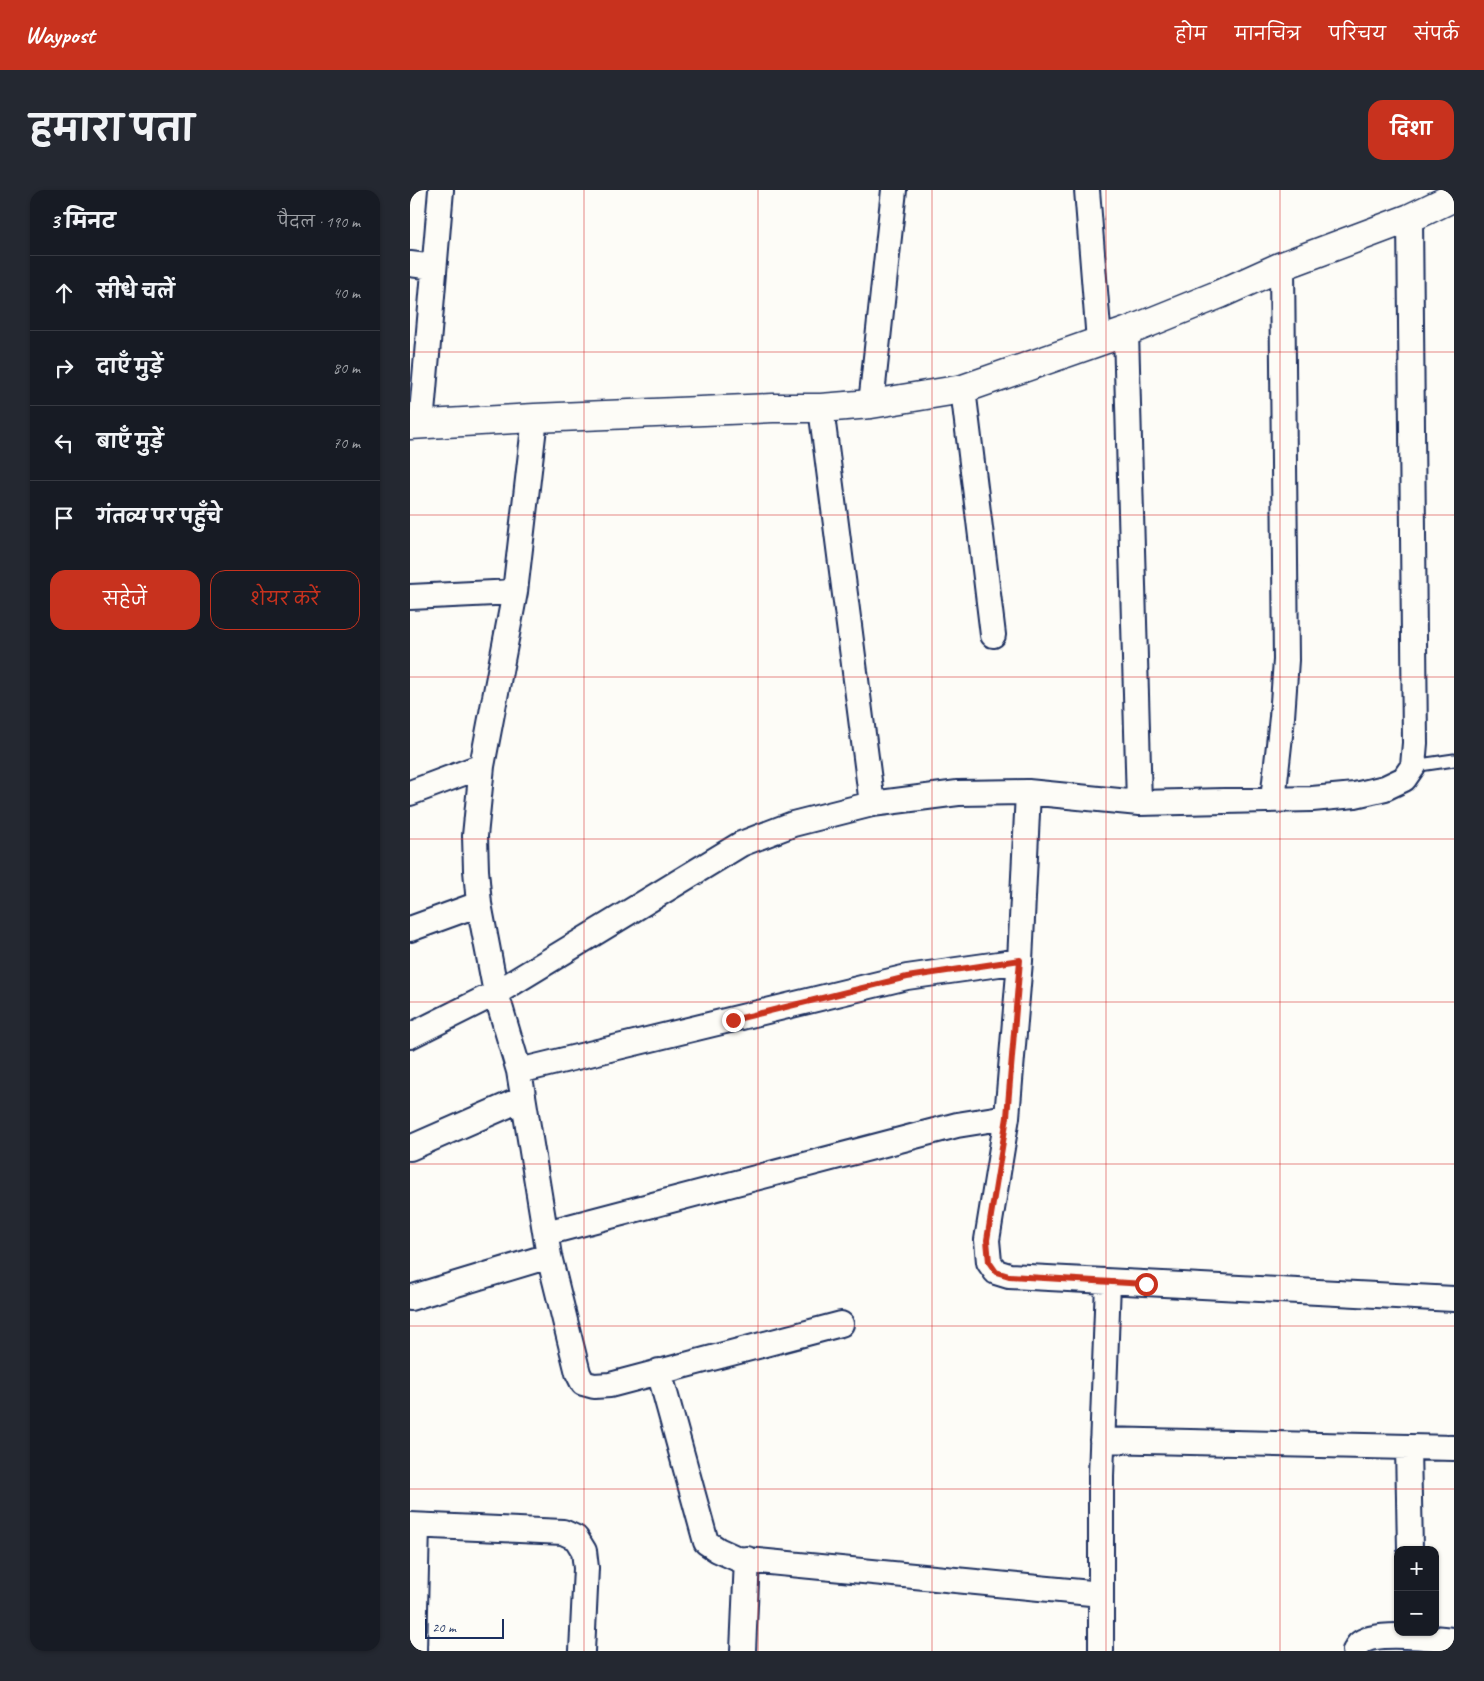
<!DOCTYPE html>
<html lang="hi">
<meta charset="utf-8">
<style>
:root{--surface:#171b24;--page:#242831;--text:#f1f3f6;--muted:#9ea1a6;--line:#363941;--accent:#c8321e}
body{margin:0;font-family:Caveat,"Playpen Sans Deva",sans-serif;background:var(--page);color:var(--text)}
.controls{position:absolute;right:15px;bottom:15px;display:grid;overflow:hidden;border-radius:10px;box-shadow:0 1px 4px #0004}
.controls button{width:45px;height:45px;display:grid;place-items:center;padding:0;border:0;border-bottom:1px solid var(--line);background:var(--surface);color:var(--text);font:25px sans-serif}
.scale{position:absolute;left:15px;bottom:12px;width:79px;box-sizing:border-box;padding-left:5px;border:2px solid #1b2f5e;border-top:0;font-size:14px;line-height:18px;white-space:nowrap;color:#1b2f5e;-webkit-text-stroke:4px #fdfcf7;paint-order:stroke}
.stop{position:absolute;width:15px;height:15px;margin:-11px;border:4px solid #c8321e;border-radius:50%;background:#fff}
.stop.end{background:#c8321e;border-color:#fff;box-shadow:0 1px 5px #0008}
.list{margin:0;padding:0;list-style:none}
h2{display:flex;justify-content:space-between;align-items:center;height:65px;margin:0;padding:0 20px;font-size:21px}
h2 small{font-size:16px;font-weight:400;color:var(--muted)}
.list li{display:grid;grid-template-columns:32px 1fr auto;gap:15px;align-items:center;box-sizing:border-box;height:75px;padding:0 20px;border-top:1px solid var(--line)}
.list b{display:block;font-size:19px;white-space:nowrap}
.list em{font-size:16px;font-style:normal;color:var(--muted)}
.actions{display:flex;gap:10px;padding:15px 20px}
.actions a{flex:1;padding:11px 0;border:1px solid var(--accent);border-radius:15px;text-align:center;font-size:18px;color:var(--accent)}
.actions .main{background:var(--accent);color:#fff}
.icon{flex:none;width:28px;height:28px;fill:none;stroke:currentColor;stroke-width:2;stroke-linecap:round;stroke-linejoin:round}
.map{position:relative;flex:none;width:1044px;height:1461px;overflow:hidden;border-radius:15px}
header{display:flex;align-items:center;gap:30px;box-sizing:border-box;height:70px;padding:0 25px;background:var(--accent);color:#fff}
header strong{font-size:24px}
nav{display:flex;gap:28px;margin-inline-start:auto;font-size:18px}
.intro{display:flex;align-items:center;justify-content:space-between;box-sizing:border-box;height:120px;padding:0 30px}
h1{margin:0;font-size:35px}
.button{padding:12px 22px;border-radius:15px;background:var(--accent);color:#fff;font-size:18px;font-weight:700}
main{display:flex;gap:30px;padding:0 30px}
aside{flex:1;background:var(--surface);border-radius:15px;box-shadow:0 1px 4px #0004}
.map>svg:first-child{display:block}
</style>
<header>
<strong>Waypost</strong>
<nav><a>होम</a><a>मानचित्र</a><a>परिचय</a><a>संपर्क</a></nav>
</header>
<div class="intro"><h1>हमारा पता</h1><a class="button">दिशा</a></div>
<main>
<aside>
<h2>3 मिनट<small>पैदल · 190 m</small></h2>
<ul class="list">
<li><svg class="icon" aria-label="ahead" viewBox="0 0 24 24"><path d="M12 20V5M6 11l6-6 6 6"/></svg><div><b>सीधे चलें</b></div><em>40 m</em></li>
<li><svg class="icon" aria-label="right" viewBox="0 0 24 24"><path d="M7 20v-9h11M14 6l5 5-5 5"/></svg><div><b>दाएँ मुड़ें</b></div><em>80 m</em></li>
<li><svg class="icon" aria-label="left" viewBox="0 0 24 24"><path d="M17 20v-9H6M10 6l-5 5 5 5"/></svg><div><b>बाएँ मुड़ें</b></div><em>70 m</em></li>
<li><svg class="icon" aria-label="arrive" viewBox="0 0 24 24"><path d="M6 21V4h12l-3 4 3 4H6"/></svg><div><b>गंतव्य पर पहुँचे</b></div></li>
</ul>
<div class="actions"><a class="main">सहेजें</a><a>शेयर करें</a></div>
</aside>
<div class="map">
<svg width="1044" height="1461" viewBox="0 0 1044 1461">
<rect width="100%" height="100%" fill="#fdfcf7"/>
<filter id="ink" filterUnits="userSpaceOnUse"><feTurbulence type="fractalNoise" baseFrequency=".02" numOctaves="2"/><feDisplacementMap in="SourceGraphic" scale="10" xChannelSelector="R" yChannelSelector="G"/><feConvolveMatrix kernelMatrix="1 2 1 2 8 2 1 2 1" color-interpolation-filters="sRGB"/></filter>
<g filter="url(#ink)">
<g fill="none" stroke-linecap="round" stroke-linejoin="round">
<defs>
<path id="service" d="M1003 576 1044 570"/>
<path id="minor" d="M677 0 689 151
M0 74 24 77
M716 142 729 613
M553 199 583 445
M461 214 484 0
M411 218 462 614
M125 228 105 402 72 576 65 646 66 680 69 714 86 803 109 881 139 1066 168 1183 173 1193 184 1196 200 1195 431 1134
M11 235 31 0
M0 407 105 402
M618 602 610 771 597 927 577 1050 579 1072 586 1082 599 1086 1044 1109
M0 603 72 576
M863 610 872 527 876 470 872 76
M0 739 69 714
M0 846 86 803 331 654 383 634 462 614 548 603 618 602 729 613 902 609 945 605 975 598 994 589 1003 576 1005 553 1000 28
M109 881 497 787 610 771
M0 958 112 909
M136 1043 547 935 597 927
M0 1108 139 1066
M249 1181 296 1352 308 1360 328 1369 691 1404
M692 1250 1044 1258
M998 1257 1000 1360
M0 1335 153 1342 166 1348 174 1361 176 1378 172 1461
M4 1461 7 1336
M333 1461 337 1369
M691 1461V1286L698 1092
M945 1461C947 1459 947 1456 949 1454 963 1440 1024 1448 1044 1450"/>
<path id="tertiary" d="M0 235 125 228 363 218H411L461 214 553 199 716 142 810 104 872 76 1000 28 1044 7"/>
</defs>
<!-- service casing -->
<use href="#service" stroke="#1b2f5e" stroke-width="15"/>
<!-- minor casing -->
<use href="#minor" stroke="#1b2f5e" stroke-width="28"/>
<!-- tertiary casing -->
<use href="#tertiary" stroke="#1b2f5e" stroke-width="31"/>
<!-- service -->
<use href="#service" stroke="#fdfcf7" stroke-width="11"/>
<!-- minor -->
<use href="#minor" stroke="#fdfcf7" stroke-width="24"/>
<!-- tertiary -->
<use href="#tertiary" stroke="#fdfcf7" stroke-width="28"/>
</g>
</g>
<g fill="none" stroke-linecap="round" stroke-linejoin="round" filter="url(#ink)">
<!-- route -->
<path stroke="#c8321e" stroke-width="6" d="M323 830 497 787 610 770 597 927 577 1050 579 1072 586 1082 599 1086 736 1094"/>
</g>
<!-- grid -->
<path fill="none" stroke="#d62828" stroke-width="1" stroke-opacity="0.55" d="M174 0V1461M348 0V1461M522 0V1461M696 0V1461M870 0V1461M0 162H1044M0 325H1044M0 487H1044M0 649H1044M0 812H1044M0 974H1044M0 1136H1044M0 1299H1044"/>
</svg>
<div class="controls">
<button>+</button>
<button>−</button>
</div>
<div class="scale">20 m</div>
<div class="stop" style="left:736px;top:1094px"></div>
<div class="stop end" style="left:323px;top:830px"></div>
</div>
</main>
